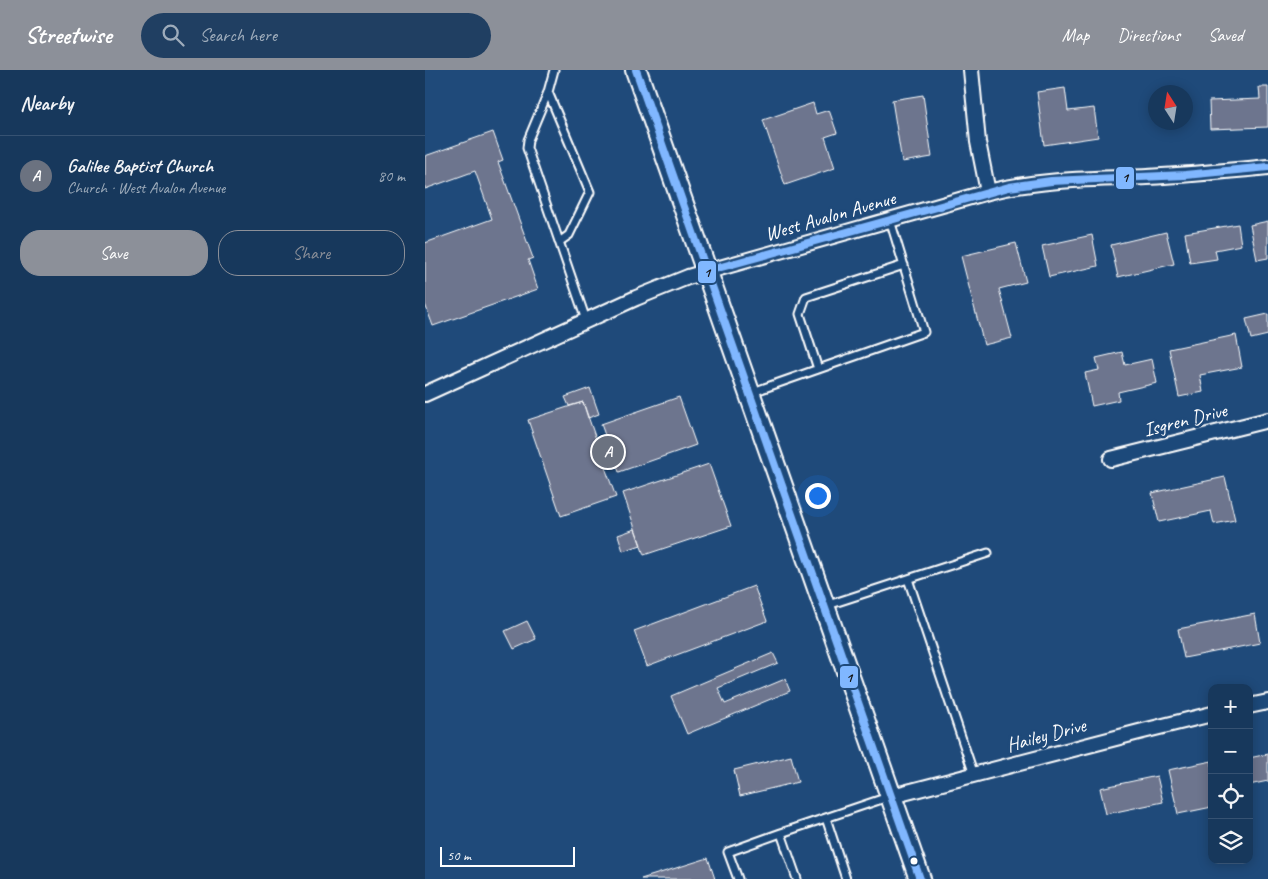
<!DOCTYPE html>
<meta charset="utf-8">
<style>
:root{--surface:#17385c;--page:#203f62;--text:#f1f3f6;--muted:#9eacbb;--line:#365272;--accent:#8c9099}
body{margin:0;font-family:Caveat,sans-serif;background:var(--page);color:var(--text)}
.controls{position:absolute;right:15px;bottom:15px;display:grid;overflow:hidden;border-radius:10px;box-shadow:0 2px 12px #0003}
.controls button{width:45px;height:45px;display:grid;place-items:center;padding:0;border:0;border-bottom:1px solid var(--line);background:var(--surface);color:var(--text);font:25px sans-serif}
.compass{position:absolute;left:723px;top:15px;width:45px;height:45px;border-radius:50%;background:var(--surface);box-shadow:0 2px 12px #0003;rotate:348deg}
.scale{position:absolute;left:15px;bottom:12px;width:135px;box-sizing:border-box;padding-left:5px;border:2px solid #fff;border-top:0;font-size:14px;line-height:18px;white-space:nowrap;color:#fff;-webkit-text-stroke:4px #1f4a7a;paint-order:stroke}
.you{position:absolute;left:392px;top:425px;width:18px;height:18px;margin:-12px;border:4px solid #fff;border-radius:50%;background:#1a73e8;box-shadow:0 0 0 8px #1a73e833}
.badge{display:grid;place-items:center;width:32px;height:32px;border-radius:50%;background:var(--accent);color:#fff;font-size:16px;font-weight:700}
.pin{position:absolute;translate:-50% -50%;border:2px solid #fff;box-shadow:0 1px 5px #0006}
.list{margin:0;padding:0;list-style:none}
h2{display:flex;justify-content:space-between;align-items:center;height:65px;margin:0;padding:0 20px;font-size:21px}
h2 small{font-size:16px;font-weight:400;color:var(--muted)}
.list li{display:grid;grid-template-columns:32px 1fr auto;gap:15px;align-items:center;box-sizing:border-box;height:80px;padding:0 20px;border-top:1px solid var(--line)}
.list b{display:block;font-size:19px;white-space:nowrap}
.list p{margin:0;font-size:16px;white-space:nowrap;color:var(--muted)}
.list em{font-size:16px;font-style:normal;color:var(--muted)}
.actions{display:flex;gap:10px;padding:15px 20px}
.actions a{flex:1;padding:11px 0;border:1px solid var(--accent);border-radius:20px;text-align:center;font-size:18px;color:var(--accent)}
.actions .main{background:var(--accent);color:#fff}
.icon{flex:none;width:28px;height:28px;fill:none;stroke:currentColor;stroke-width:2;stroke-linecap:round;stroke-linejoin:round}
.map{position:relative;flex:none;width:843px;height:809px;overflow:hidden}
header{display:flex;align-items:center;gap:30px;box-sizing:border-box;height:70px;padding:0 25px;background:var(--accent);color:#fff}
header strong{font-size:24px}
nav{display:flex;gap:28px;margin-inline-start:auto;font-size:18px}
.search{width:350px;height:45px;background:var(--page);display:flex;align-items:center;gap:12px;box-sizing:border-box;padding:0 18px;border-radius:28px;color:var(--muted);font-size:19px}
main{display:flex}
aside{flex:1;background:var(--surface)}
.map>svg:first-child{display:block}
</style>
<header>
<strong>Streetwise</strong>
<div class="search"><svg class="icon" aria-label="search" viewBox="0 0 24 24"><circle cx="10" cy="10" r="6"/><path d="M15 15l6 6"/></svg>Search here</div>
<nav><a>Map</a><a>Directions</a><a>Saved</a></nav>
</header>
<main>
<aside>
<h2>Nearby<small></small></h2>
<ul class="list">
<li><span class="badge" style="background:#6b7280">A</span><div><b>Galilee Baptist Church</b><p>Church · West Avalon Avenue</p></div><em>80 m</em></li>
</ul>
<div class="actions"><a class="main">Save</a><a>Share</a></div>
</aside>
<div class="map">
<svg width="843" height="809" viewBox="0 0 843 809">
<rect width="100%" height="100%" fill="#1f4a7a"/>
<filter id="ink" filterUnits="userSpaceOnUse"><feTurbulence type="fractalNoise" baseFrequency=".02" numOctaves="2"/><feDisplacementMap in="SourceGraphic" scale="10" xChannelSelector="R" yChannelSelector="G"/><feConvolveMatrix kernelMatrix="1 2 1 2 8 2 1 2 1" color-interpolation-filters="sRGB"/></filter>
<g filter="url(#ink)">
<!-- building -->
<path fill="#6d758e" stroke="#fff" d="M834 17H843V57L785 59 784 31 835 29Z
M640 18 643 41 669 38 673 67 619 75 612 22Z
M498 25 507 87 477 92 467 30Z
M388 33 391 44 404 40 412 63 400 67 410 98 360 115 338 50Z
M68 62 78 90 73 92 108 188 103 190 113 219 8 256 0 234V173L67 149 50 101 0 119V86Z
M843 151V188L832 190 825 155Z
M813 154 816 175 790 180 792 189 765 193 760 163Z
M741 162 749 194 693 207 686 175Z
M667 165 673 196 624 207 617 176Z
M591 173 601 212 574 219 587 268 559 275 536 186Z
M843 244V265L826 269 821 249Z
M811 265 817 297 775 305 778 322 754 327 744 279Z
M697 282 700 295 727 289 732 313 693 322 694 330 667 336 660 303 674 300 671 288Z
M165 318 174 344 163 348 158 332 144 336 140 327Z
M254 327 271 375 194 402 189 388 178 392 191 427 136 446 103 350 158 332 172 372 181 368 176 354Z
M284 394 306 456 219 485 198 423Z
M800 407 810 450 789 454 786 441 734 452 727 423Z
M210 459 216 475 198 481 193 465Z
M329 516 342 551 222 596 209 561Z
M830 544 835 573 759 588 753 559Z
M102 551 111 569 89 579 80 561Z
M348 583 353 593 293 618 300 634 360 609 365 621 262 664 246 626Z
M843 684V711L824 715V688Z
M366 686 373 712 315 726 309 700Z
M787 691V737L753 744 743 700Z
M732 706 738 732 681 744 675 718Z
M283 788 290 809H216Z"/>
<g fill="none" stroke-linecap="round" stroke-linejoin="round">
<defs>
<path id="service" d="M129 0 123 22 103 70 102 78 161 250
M123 22 165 122 144 165 134 172
M393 299 375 244 381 227 479 195
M325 323 499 262 465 150
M483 509 549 705
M400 536 563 483
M401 748 421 809
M313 809 303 782 356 763
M372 809 356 763 463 727"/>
<path id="minor" d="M546 0 553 72 563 122
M0 324 211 228 263 207 563 122C615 109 668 109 722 107 762 105 803 101 843 97
M686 389 843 350
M824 636 843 632
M467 726 714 662 787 644"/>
<path id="secondary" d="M211 0 495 809"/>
</defs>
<!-- service casing -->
<use href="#service" stroke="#fff" stroke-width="11"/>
<!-- minor casing -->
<use href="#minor" stroke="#fff" stroke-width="18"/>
<!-- secondary casing -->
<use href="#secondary" stroke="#fff" stroke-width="24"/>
<!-- service -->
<use href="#service" stroke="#1f4a7a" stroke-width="7"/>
<!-- minor -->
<use href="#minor" stroke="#1f4a7a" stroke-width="14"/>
<!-- secondary -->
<use href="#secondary" stroke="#1f4a7a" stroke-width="20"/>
<defs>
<path id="bus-1" d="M211 0 495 809
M282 201 584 117 626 111 760 105 843 97"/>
</defs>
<!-- bus-1 casing -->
<use href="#bus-1" stroke="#1f4a7a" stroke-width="11"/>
<!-- bus-1 -->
<use href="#bus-1" stroke="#80b7ff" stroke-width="8"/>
</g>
</g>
<!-- markers -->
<circle fill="#fff" stroke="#1f4a7a" stroke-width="2" cx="489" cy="791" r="4.5"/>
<g text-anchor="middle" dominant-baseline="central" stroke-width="5" stroke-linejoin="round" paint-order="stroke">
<!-- street labels -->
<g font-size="20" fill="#fff" stroke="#1f4a7a">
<text transform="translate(405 146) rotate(-16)">West Avalon Avenue</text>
<text transform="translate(760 350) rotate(-14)">Isgren Drive</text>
<text transform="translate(621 665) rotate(-15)">Hailey Drive</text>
</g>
</g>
<g stroke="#1f4a7a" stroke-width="2">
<rect x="690" y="96" width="20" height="24" rx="5" fill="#80b7ff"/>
<rect x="272" y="190" width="20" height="24" rx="5" fill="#80b7ff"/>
<rect x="414" y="595" width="20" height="24" rx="5" fill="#80b7ff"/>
</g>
<g font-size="14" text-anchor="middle" font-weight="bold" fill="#111">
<text x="700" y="112">1</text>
<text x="282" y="207">1</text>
<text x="424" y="612">1</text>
</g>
</svg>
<div class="controls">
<button>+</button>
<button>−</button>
<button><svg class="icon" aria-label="locate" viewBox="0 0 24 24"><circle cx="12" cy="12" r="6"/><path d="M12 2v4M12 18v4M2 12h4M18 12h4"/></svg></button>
<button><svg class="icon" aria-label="layers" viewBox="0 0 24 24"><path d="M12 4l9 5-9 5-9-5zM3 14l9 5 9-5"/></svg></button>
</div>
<svg class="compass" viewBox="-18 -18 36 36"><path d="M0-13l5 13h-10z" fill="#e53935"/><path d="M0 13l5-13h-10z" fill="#9eacbb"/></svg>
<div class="scale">50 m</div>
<div class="you"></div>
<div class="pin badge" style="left:183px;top:382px;background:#6b7280">A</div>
</div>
</main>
